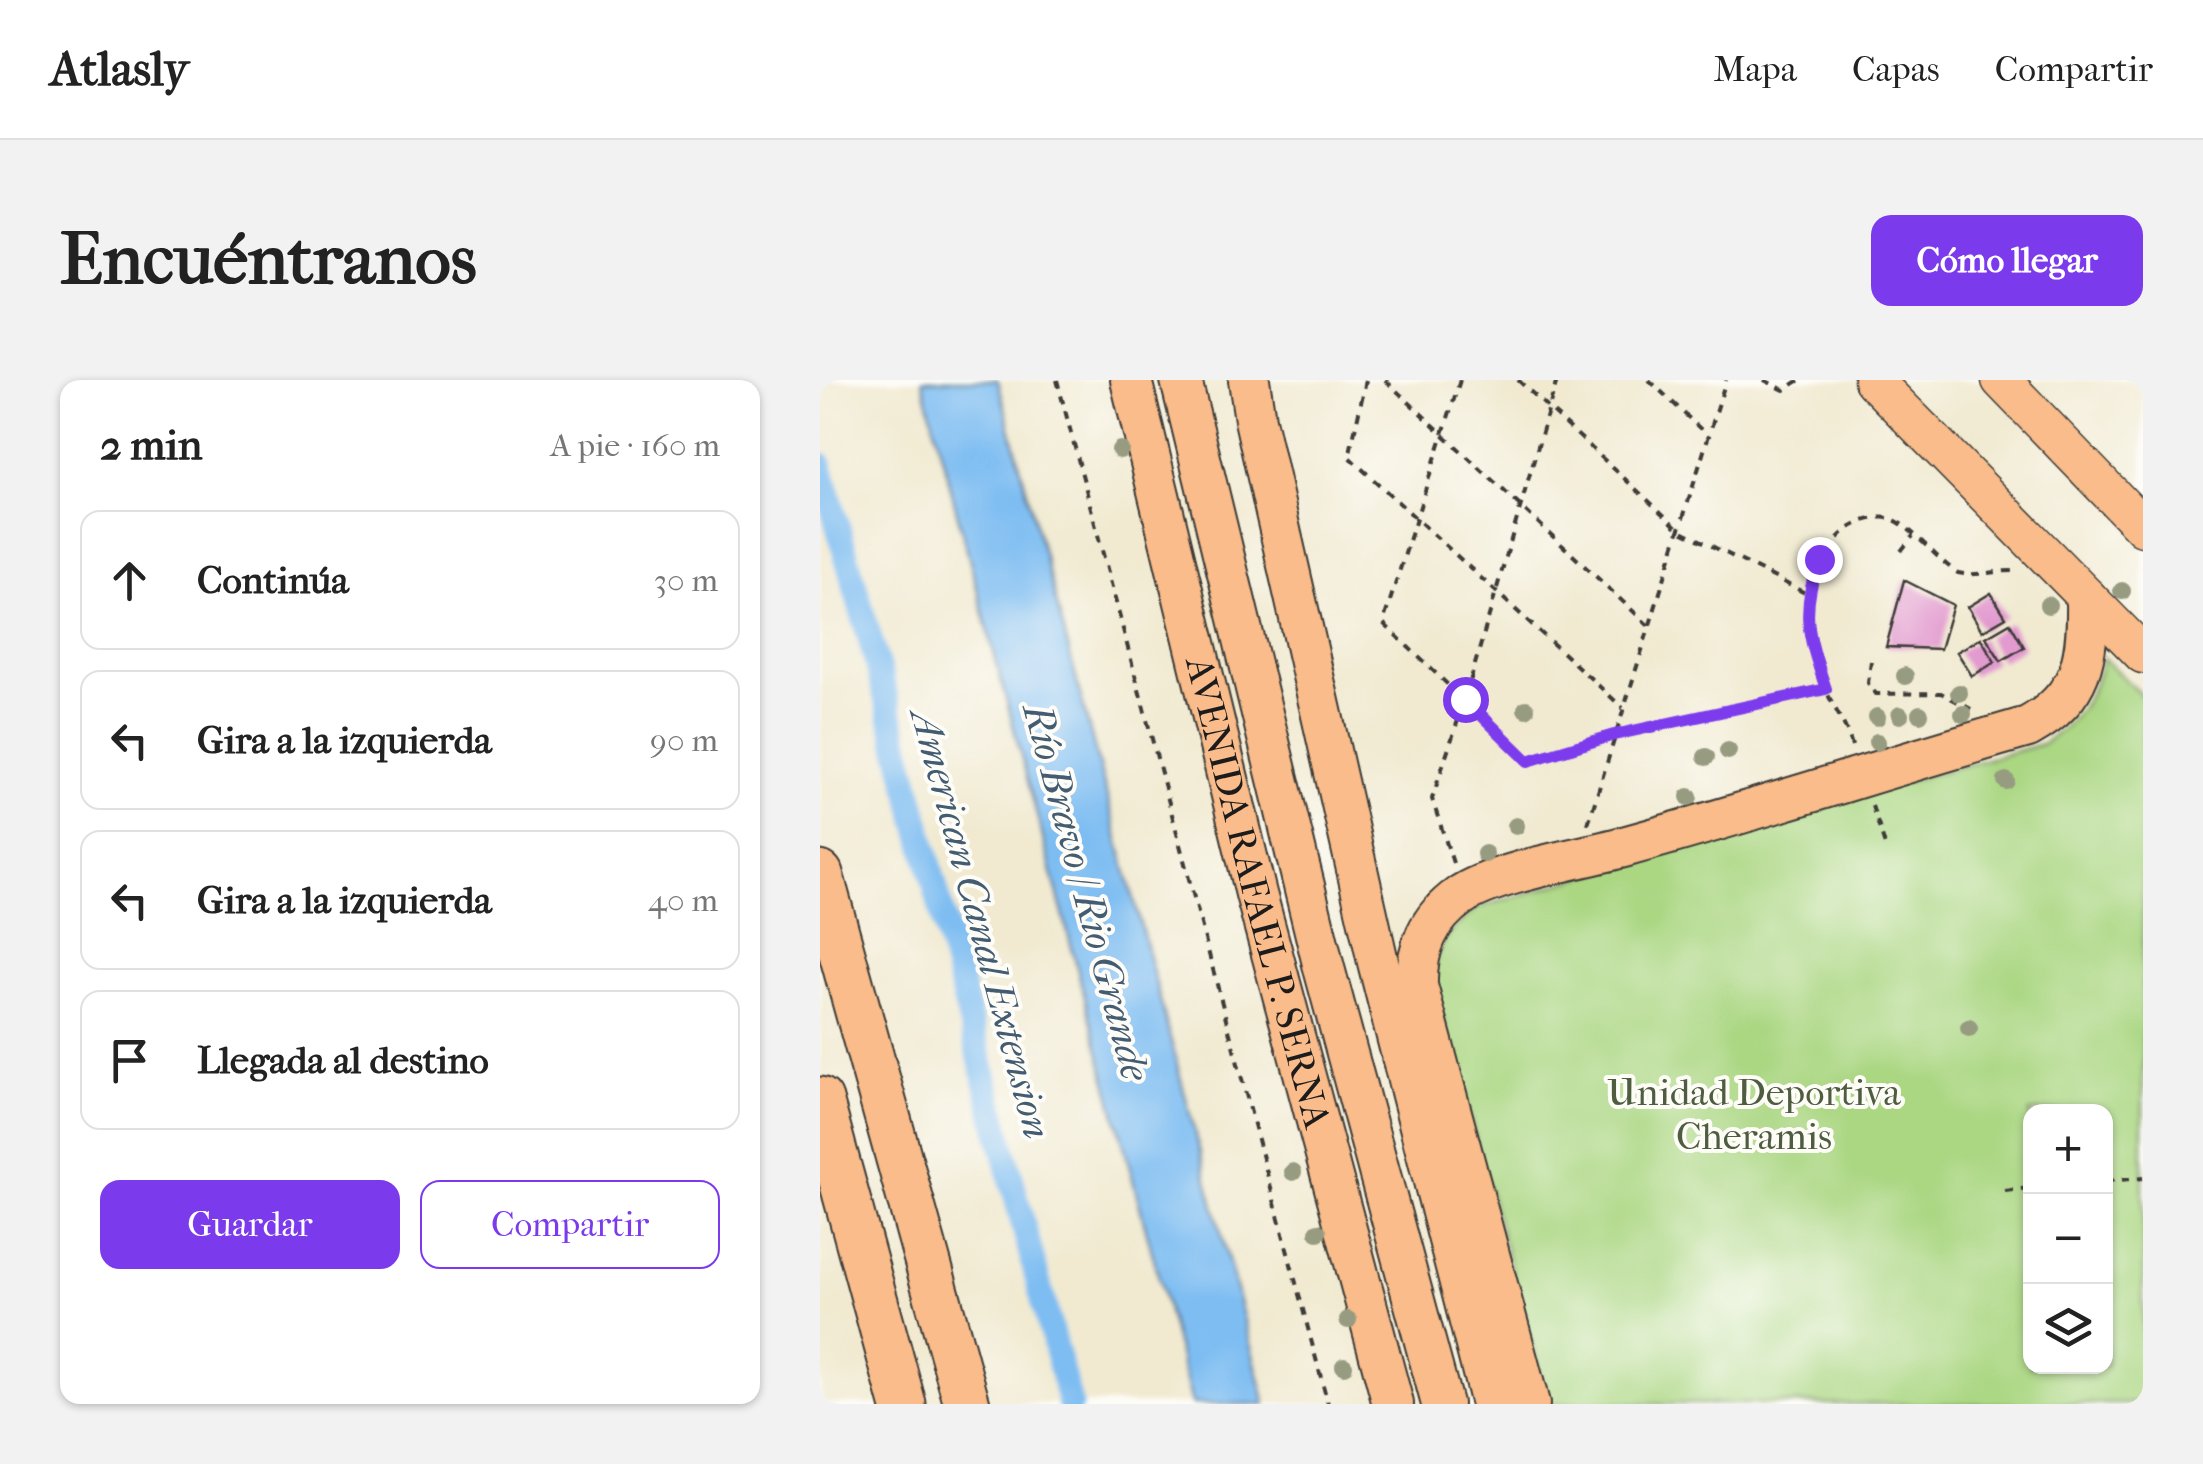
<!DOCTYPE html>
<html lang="es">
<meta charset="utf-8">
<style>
:root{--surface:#fff;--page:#f2f2f2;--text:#222;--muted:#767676;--line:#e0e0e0;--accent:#7c3aed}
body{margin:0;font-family:"IM FELL French Canon",serif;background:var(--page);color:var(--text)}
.controls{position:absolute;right:30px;bottom:30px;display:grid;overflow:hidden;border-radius:20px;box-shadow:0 2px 8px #0004}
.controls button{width:90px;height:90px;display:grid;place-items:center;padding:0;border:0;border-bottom:2px solid var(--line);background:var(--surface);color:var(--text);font:50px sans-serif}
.stop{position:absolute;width:30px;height:30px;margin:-22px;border:8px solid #7c3aed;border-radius:50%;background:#fff}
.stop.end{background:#7c3aed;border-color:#fff;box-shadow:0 2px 10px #0008}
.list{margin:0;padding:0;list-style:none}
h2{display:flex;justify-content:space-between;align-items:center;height:130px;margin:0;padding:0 40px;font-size:42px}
h2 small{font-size:32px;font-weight:400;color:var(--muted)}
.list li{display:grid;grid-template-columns:65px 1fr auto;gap:30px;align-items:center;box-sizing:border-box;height:140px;margin:0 20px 20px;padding:0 20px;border:2px solid var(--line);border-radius:20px}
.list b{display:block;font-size:38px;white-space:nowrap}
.list em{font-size:32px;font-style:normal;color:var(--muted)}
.actions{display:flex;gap:20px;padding:30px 40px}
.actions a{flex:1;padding:22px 0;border:2px solid var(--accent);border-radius:20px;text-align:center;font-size:35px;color:var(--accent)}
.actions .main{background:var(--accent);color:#fff}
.icon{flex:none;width:55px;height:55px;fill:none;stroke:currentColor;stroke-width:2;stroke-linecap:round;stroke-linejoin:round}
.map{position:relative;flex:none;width:1323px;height:1024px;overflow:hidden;border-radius:20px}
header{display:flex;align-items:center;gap:60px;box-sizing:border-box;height:140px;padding:0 50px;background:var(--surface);border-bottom:2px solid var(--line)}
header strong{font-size:48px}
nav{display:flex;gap:55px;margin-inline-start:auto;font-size:35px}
.intro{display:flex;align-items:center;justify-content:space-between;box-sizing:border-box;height:240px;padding:0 60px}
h1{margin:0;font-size:70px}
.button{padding:25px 45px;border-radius:20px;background:var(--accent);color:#fff;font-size:35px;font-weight:700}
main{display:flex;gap:60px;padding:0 60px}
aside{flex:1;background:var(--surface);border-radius:20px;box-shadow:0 2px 8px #0004}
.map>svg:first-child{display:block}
</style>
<header>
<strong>Atlasly</strong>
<nav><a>Mapa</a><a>Capas</a><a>Compartir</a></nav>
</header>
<div class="intro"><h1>Encuéntranos</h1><a class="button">Cómo llegar</a></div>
<main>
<aside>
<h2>2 min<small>A pie · 160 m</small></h2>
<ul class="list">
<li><svg class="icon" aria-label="ahead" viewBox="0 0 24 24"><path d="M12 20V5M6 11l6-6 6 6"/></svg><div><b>Continúa</b></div><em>30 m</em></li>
<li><svg class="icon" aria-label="left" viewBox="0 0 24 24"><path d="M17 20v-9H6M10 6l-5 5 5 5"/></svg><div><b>Gira a la izquierda</b></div><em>90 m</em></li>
<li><svg class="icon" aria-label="left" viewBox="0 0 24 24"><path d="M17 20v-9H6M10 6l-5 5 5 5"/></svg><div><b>Gira a la izquierda</b></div><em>40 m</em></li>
<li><svg class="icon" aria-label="arrive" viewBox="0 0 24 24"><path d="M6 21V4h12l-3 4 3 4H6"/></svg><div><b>Llegada al destino</b></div></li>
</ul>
<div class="actions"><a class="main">Guardar</a><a>Compartir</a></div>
</aside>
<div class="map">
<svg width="1323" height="1024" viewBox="0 0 1323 1024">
<rect width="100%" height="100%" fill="#fdfcf7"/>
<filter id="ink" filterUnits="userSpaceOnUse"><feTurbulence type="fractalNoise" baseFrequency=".01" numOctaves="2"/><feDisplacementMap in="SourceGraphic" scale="20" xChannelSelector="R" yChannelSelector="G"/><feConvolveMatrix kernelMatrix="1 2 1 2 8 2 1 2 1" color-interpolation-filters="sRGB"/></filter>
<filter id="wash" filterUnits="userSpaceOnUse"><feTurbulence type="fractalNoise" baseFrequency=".0048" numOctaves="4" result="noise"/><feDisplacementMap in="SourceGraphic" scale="40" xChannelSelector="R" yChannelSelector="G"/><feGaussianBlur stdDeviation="2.25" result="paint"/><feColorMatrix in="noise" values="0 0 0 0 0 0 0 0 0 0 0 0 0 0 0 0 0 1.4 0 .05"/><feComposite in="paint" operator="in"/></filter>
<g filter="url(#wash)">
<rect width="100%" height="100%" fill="#f1ead1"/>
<!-- green -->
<path fill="#abd783" stroke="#647a50" stroke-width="2.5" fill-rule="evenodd" d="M1283 278 1323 317V1024H728L612 600C617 560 628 553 657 528L1047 412 1222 364C1255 343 1273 316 1283 278ZM1210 732H1286V986H1210Z"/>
<!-- water -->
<path fill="#7ebdf2" stroke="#4d6c87" stroke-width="2.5" d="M102 0H178L446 1024H372Z"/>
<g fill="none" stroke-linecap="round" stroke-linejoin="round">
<!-- canal -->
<path stroke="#7ebdf2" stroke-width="25" d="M0 84 58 287 250 1024"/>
</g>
<g id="blocks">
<!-- building -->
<path fill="#e29acf" d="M1084 200 1133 225 1120 269 1066 267Z
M1171 213 1186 237 1162 251 1148 227Z
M1190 243 1204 267 1181 281 1166 257Z
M1161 258 1175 282 1152 296 1137 272Z"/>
</g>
</g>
<g filter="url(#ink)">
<use href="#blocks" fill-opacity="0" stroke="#3c3b37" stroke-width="2.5"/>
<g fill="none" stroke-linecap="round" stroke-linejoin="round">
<defs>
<path id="primary" d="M1053 0 1323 274
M1181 0 1323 147"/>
<g id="trunk">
<path id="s1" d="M311 0 436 514 573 1024"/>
<path d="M361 0 504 588 622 1024"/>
<path d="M429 0 435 40 558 582 671 1024"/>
<path d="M709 1024 597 606C596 568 608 539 640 516 675 492 764 478 807 466 942 429 1074 385 1208 347 1263 317 1268 277 1267 219"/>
</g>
<path id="motorway" d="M0 494 147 1024
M0 720 83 1024"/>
</defs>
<!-- primary casing -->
<use href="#primary" stroke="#3c3b37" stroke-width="41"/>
<!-- trunk casing -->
<use href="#trunk" stroke="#3c3b37" stroke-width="44"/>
<!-- motorway casing -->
<use href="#motorway" stroke="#3c3b37" stroke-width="49"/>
<!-- path -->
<path stroke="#3c3b37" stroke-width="4" stroke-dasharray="8 8" stroke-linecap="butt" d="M237 0 508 1024
M546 0 529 77 803 328
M565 0 829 246
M640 0 563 243 708 381 794 355 1006 309
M698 0 860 150 985 213
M829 0 890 58
M944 0 964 10 980 0
M1081 171 1093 156
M1051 281 1048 303 1056 314 1121 313 1151 329
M1032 366C1027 346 1014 329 1006 310 983 255 976 206 1017 159 1027 146 1055 133 1072 139 1091 146 1118 181 1138 193 1156 197 1177 190 1197 191
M1052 426 1067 471
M768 444 906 0
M633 483 612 419 645 319 737 0
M1286 801 1323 798
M1185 811 1210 808"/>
<!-- primary -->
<use href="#primary" stroke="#f9bc8a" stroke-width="38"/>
<!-- trunk -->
<use href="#trunk" stroke="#f9bc8a" stroke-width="40"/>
<!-- motorway -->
<use href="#motorway" stroke="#f9bc8a" stroke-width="45"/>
</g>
<!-- trees -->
<g fill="#979c81">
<circle cx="300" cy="70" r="9"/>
<circle cx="1302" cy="211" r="9"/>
<circle cx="1228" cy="225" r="9"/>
<circle cx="1085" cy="296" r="9"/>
<circle cx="1139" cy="313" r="9"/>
<circle cx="706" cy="329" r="9"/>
<circle cx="1100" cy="334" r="9"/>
<circle cx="1143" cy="334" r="9"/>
<circle cx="1080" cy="335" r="9"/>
<circle cx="1057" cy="337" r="9"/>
<circle cx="1057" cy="362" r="9"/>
<circle cx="908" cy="371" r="9"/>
<circle cx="886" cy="377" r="9"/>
<circle cx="1186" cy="401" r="9"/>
<circle cx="869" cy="417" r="9"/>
<circle cx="696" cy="446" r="9"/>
<circle cx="665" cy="474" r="9"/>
<circle cx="1149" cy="648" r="9"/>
<circle cx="473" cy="792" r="9"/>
<circle cx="498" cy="852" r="9"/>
<circle cx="528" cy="940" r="9"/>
<circle cx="524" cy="986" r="9"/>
</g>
</g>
<g fill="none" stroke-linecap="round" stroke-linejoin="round" filter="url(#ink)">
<!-- route -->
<path stroke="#7c3aed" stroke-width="12" d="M645 319 708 381 794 355 1006 309C988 255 980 234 999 179"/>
</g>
<g text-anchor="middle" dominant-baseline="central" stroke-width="8" stroke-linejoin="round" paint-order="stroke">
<!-- street labels -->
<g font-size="38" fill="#1c1c1c" stroke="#fdfcf7">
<text stroke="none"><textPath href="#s1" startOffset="528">AVENIDA RAFAEL P. SERNA</textPath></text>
</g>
<!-- park labels -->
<g font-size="38" fill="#4e5d40" stroke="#fdfcf7">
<text x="934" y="712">Unidad Deportiva<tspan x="934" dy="44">Cheramis</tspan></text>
</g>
<!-- water labels -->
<g font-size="40" font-style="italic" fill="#435c72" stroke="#fdfcf7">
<text transform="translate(266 512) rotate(75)">Río Bravo / Rio Grande</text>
<text transform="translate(161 544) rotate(75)">American Canal Extension</text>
</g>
</g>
</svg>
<div class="controls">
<button>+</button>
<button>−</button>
<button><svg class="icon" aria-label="layers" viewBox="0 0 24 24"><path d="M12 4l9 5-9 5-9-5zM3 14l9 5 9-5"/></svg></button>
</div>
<div class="stop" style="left:645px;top:319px"></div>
<div class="stop end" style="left:999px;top:179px"></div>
</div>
</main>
